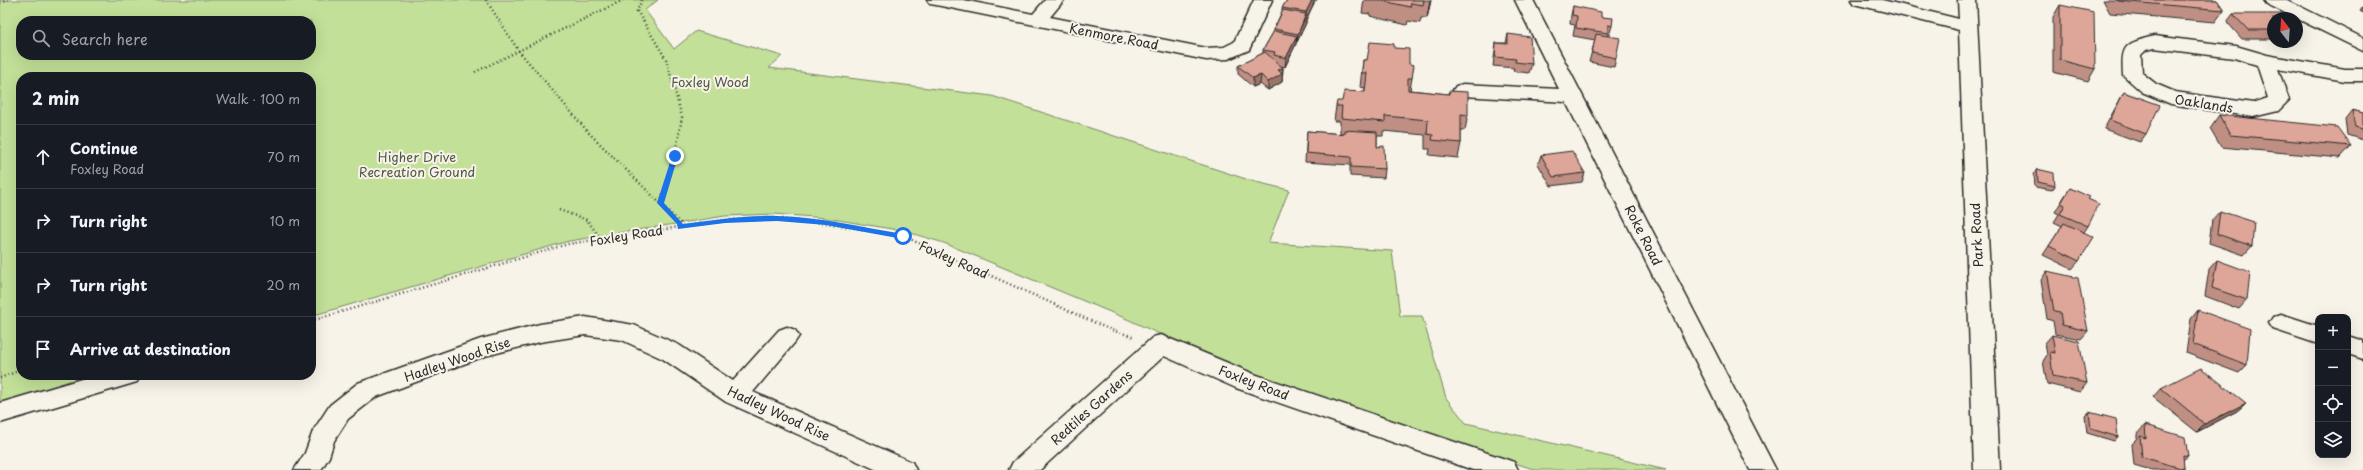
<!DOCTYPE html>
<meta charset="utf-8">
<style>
:root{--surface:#171b24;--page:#242831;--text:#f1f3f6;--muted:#9ea1a6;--line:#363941}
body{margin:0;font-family:"Playpen Sans",sans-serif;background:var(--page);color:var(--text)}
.controls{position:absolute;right:12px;bottom:12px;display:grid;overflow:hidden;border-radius:8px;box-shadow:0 4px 16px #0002}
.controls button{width:36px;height:36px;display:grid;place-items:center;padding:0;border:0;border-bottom:1px solid var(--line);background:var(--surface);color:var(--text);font:20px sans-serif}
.compass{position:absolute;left:2267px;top:12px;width:36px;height:36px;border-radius:50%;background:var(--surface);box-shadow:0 4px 16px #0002;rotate:343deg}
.stop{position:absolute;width:12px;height:12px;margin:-9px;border:3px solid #1a73e8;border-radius:50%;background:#fff}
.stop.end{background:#1a73e8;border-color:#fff;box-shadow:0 1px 4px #0008}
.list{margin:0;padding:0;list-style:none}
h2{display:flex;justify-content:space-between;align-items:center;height:52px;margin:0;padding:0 16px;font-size:17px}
h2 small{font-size:13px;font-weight:400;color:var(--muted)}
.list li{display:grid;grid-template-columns:26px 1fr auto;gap:12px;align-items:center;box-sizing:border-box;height:64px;padding:0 16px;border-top:1px solid var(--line)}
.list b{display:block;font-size:15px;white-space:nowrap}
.list p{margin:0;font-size:13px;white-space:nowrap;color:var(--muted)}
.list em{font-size:13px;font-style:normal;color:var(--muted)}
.icon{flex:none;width:22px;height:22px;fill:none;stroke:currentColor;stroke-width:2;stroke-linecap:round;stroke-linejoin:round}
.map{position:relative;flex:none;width:2363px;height:470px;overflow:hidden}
.search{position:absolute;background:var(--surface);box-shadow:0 4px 16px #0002;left:16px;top:16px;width:300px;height:44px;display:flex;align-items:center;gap:10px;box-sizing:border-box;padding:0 14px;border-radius:16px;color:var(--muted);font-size:15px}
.panel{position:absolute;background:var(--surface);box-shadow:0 4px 16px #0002;left:16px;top:72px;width:300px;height:308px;border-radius:16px}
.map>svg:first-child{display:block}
</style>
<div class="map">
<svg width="2363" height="470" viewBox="0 0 2363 470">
<rect width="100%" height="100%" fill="#f7f3e8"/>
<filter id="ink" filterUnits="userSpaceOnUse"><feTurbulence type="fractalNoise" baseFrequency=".025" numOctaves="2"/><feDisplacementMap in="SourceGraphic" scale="8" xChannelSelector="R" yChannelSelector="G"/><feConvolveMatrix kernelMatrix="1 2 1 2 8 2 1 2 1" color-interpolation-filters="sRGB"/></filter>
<g filter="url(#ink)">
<!-- green -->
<path fill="#c2e098" stroke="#768662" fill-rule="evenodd" d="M0 0H658L645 10 674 49 696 31 782 56 769 68 992 96 1252 181 1289 190 1268 243 1392 251 1400 316H1422L1446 398 1466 423 1666 470H1536L1250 376 1127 319 944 243 904 231 826 218 775 214 725 216 569 241 311 316V77H21V375H107L0 406ZM21 21H311V55H21Z"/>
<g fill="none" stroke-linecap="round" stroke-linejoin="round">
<defs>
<path id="minor" d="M927 0H963L1033 14 1045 0H1064L1050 17 1206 48 1224 47 1234 42 1254 0H1272L1249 50 1228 59 1206 60 936 5 930 4Z
M1515 0H1533L1776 470H1750L1566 102 1463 96 1456 94 1453 90 1456 86 1463 84 1559 89Z
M1851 0H1882L1959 19 1958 0H1976L2000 470H1974L1959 30 1854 4Z
M2264 0H2287L2363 38V51L2267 4Z
M2154 36 2236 46 2267 55 2345 69H2363V81H2345L2278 69 2289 100 2278 111 2253 117 2171 104 2142 92 2123 75C2121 44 2125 44 2154 36ZM2154 48 2234 58 2257 65 2268 98 2253 103 2175 92 2156 84 2142 73 2141 55 2146 50Z
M2281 314 2318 326V344L2273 329 2269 323 2273 317Z
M585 317 634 325 679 345 733 381 779 330 787 327 795 330 799 336 795 342 753 392 912 462 916 470H877L726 402 663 359 622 340 585 335 540 342 485 356 376 397 348 419 334 441 329 457 321 470H294L305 453 313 431 330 405 358 383 481 339 540 324Z
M1161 335 1254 374 1514 462 1518 470H1473L1236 388 1164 356 1040 470H1009L1013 462 1153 337Z
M2348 336 2363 341V359L2348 354Z
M95 375H140L137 382 0 423V403Z"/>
</defs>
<!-- minor casing -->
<use href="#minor" stroke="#2b2b2b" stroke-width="3"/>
<!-- path -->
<path stroke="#2b2b2b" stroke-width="2.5" stroke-dasharray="1 3" stroke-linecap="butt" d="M486 0 518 50 589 133 680 223V227
M642 0 637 11 666 59 682 117 675 156 660 203
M0 3 8 0
M475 72 623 0
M559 210 587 220 601 239
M311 321 568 244 725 220 777 219 826 223 903 236 1111 330 1135 337
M0 378 21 370"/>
<!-- minor -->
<use href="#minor" fill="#f7f3e8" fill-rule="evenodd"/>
</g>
<!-- wall -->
<path fill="#bf8f83" stroke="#2b2b2b" d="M1287 0H1317L1316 1 1314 0V3L1306 20V23L1297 42H1296V44L1285 67 1281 66 1283 68 1282 82 1268 90 1260 84 1253 87 1238 74V66L1263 53V50L1274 31V29L1282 11V8Z
M1364 0H1431L1427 18H1421L1420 23 1408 21 1407 25 1370 16V14L1362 13Z
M2103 0H2217L2224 10 2215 22 2110 13Z
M2060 5 2095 69 2088 81 2053 72V17Z
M1573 6 1601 17 1612 26 1609 35 1608 34 1607 36 1616 58 1614 67 1589 62 1595 40 1573 36 1575 25 1570 24 1571 15Z
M2363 7V13L2360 11Z
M2233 14 2273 18V39H2242L2227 22Z
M1508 34 1532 64 1529 73 1513 71 1514 68 1493 66 1495 51 1496 43H1506Z
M1394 48 1409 64 1412 78 1410 90 1448 94 1449 91 1468 115 1465 130H1461V143L1458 158 1429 155 1430 149H1425V135L1383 131V136H1377V147L1385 169 1384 178 1350 176V165L1305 162 1307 131 1343 134 1344 133H1340V121H1334L1336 106 1342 101 1365 92V88L1360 87 1363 60H1367Z
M2124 92 2146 134 2140 142 2104 129 2119 101Z
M2352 110 2363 113V140L2347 135 2345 119Z
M2219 115 2351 146 2340 158 2221 147 2210 128Z
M1541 155 1585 173 1582 182 1551 186 1538 164Z
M2037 169 2055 186 2052 190 2035 187 2034 174Z
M2070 188 2088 199V226L2084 232 2079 261 2072 269 2043 255 2062 226 2054 222 2059 214 2055 212 2064 197Z
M2220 211 2252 246 2244 255 2209 243 2212 220Z
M2217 260 2247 300 2239 309 2205 296 2209 269Z
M2047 271 2088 331 2081 339 2055 334 2053 321 2047 319 2041 280Z
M2198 310 2247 365 2239 373 2186 353 2191 319Z
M2052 335 2087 383 2080 392 2047 384 2043 361 2047 355 2045 343Z
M2161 388 2246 403 2237 411 2197 432 2153 397Z
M2089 412 2118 437 2114 441 2087 433 2085 416Z
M2145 425 2188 456 2183 460 2184 469 2183 470H2151L2134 465 2132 444 2137 439V434Z"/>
<!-- shaded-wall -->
<path fill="#9b746a" stroke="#2b2b2b" d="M1312 0H1314V3L1306 20V23L1297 42 1298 34 1306 16V12Z
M1430 0H1431L1427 18Z
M1297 36 1296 44 1285 67 1286 58Z
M1283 68 1282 82 1268 90V82L1278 70Z
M1261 75 1260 84 1253 87V78Z
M2246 403 2237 411 2197 432 2205 424Z"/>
<!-- building -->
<path fill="#dea698" stroke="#2b2b2b" d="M1287 0H1312L1306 12 1282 8Z
M1379 0H1424L1423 5 1411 3 1410 7Z
M2117 0H2217L2224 10 2118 1Z
M2060 5 2094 12 2095 69 2060 60Z
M1573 6 1601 12V17L1613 18 1612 26 1608 25V33L1576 28 1577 16 1572 15Z
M1283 10 1306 14 1298 34 1274 29Z
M2233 14H2283L2287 18H2273V30H2248Z
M1274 31 1297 36 1286 58 1274 55 1275 52 1263 50Z
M1508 34 1530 37 1532 64 1515 62 1516 59 1495 57 1496 43 1508 44Z
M1596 34 1620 38 1616 58 1592 53Z
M1370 42 1394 44V48L1409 49V64L1414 65 1412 78H1408V90L1449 94V91L1468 92V115L1461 114V143L1432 140 1433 135 1427 134 1428 120 1385 116V122L1341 118 1342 106H1336L1337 101H1342L1344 91 1365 92 1367 73H1362L1363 60H1367Z
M1265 52 1283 68 1278 70 1282 74 1268 82 1261 75 1253 78 1238 66Z
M2124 92 2160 105 2146 134 2110 120Z
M2352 110 2363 113V129L2355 127Z
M2219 115 2337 127 2351 146 2230 135Z
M1344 130 1377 132V147L1384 146 1385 169 1351 167V157L1306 153 1307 131 1344 134Z
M1572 151 1585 173 1553 177 1541 155Z
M2037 169 2054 173 2055 186 2038 182Z
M2070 188 2090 197 2088 199 2099 204 2088 226 2060 214 2065 205 2061 203Z
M2220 211 2254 222 2252 246 2217 234Z
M2064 223 2094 237 2079 261 2049 246Z
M2217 260 2250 272 2247 300 2212 288Z
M2047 271 2078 278 2088 331 2062 325 2060 312 2054 311Z
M2198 310 2250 329 2247 365 2193 344Z
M2052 335 2079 341 2087 383 2053 376 2050 352 2055 353Z
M2201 368 2246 403 2205 424 2161 388Z
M2089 412 2116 419 2118 437 2091 429Z
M2145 425 2185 437 2188 456 2183 455 2184 469 2142 457 2140 436 2146 438Z"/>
</g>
<!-- route -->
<path fill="#1a73e8" d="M675 154 678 156 664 203 683 224C714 220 745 215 777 216 819 217 861 227 903 234L906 236 903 239 826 225 777 221 725 223 678 229 677 224 657 203 672 156Z"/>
<g text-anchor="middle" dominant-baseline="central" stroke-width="4" stroke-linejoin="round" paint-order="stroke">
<!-- street labels -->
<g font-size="13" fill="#2b2b2b" stroke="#f7f3e8">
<text transform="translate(1114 36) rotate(11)">Kenmore Road</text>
<text transform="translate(2204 103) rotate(9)">Oaklands</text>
<text transform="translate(626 235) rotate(-9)">Foxley Road</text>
<text transform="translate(1644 235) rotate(63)">Roke Road</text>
<text transform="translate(1976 235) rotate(-93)">Park Road</text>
<text transform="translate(954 259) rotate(24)">Foxley Road</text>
<text transform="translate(457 359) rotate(-19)">Hadley Wood Rise</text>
<text transform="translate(1254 382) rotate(21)">Foxley Road</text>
<text transform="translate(1091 407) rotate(-42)">Redtiles Gardens</text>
<text transform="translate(779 413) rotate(25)">Hadley Wood Rise</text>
</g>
<!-- park labels -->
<g font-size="13" fill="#515846" stroke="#f7f3e8">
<text x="710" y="81">Foxley Wood</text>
<text x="417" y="156">Higher Drive<tspan x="417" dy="15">Recreation Ground</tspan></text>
</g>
</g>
</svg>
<div class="controls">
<button>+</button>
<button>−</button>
<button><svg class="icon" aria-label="locate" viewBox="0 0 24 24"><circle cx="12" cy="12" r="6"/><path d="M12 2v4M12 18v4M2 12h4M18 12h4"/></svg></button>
<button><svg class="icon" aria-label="layers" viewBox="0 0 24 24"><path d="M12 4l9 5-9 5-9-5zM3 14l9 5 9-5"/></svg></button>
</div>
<svg class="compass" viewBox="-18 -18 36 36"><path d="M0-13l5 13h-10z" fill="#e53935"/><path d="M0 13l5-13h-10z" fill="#9ea1a6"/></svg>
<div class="stop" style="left:903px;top:236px"></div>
<div class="stop end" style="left:675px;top:156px"></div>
<div class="search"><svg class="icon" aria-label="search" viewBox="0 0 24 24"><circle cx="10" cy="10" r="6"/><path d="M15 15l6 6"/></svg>Search here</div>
<section class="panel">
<h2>2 min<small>Walk · 100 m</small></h2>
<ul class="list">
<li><svg class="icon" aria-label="ahead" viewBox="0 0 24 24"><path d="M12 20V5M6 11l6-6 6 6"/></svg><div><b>Continue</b><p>Foxley Road</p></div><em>70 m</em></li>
<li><svg class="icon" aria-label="right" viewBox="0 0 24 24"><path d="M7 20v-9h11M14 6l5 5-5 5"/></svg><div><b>Turn right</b></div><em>10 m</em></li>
<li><svg class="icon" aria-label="right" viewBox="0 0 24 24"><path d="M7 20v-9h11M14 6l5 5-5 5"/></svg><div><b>Turn right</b></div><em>20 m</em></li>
<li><svg class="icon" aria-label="arrive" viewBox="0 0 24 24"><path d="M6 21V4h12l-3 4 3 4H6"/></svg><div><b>Arrive at destination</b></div></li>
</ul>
</section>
</div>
